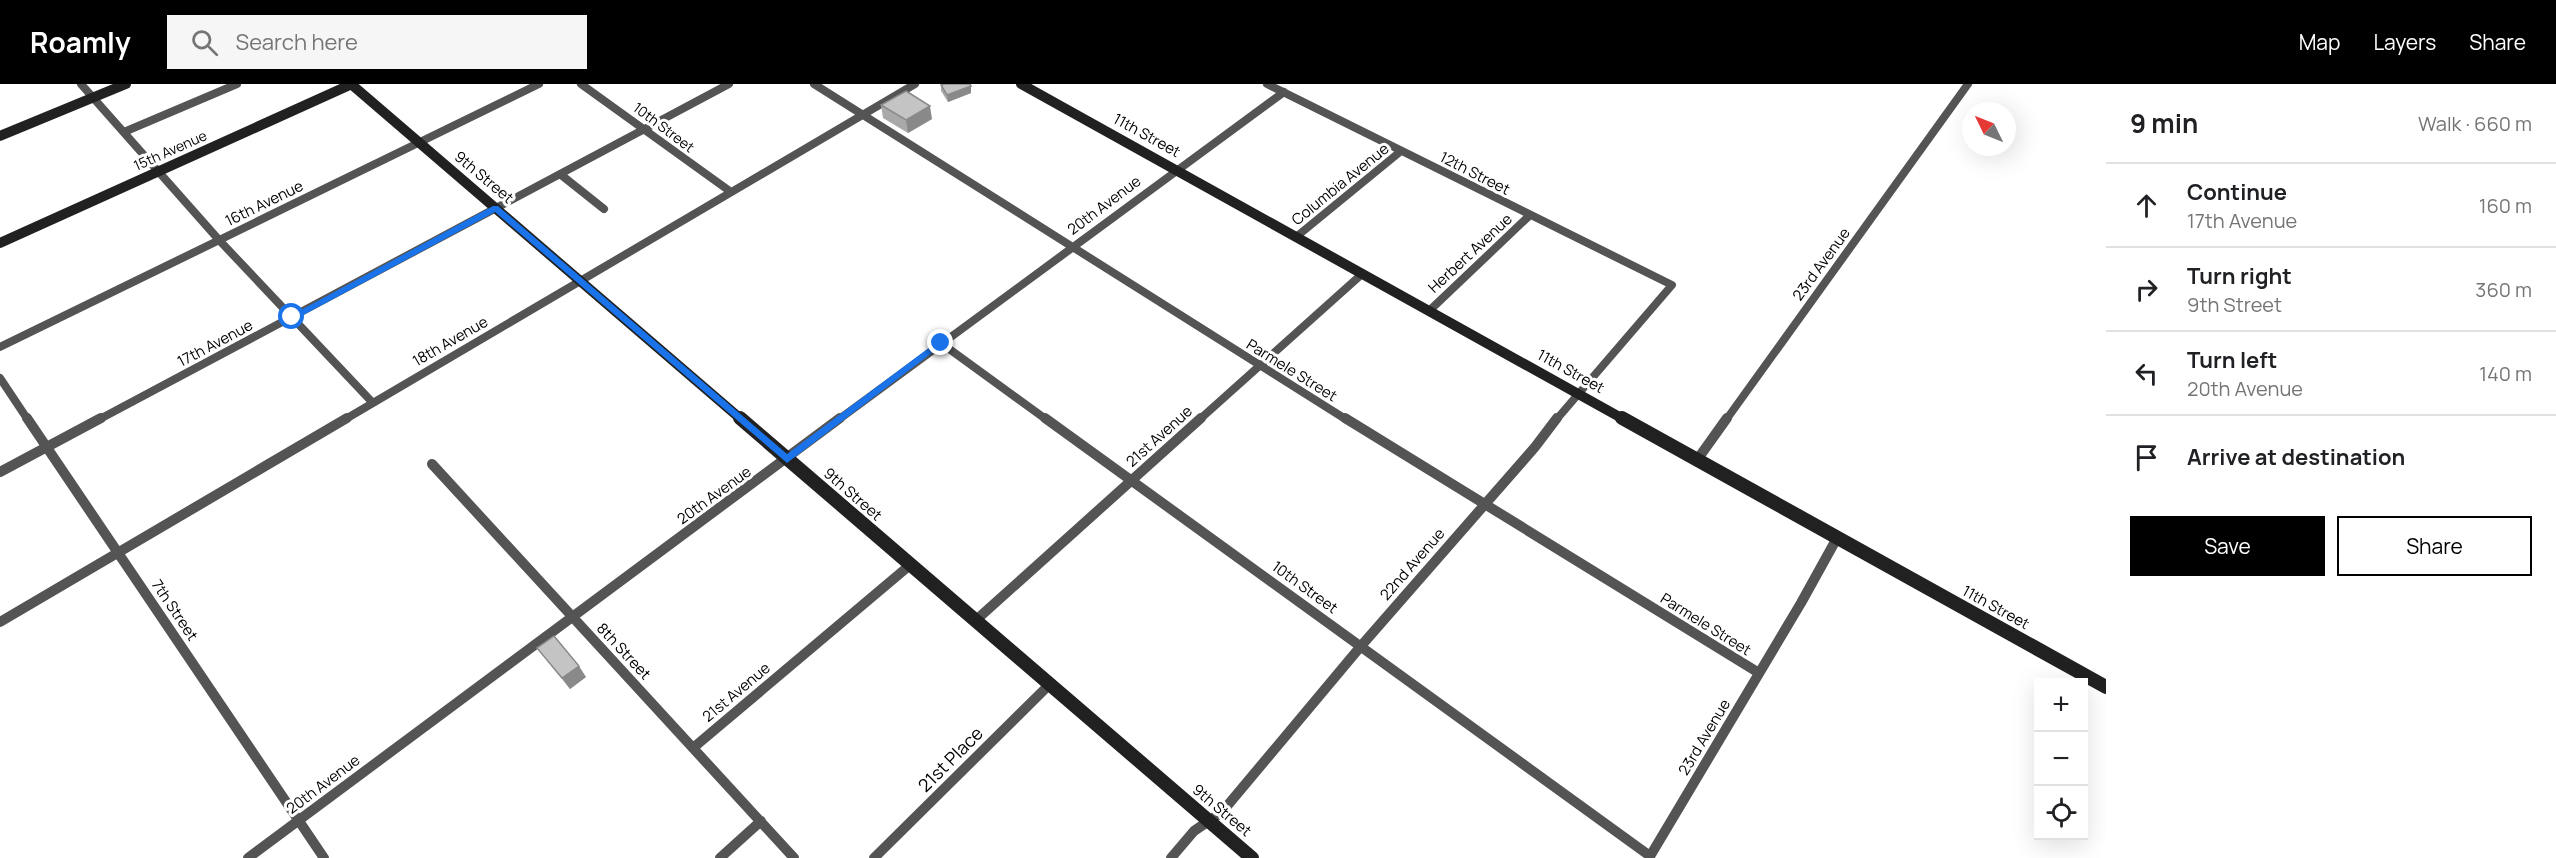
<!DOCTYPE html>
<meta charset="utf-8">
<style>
:root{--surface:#fff;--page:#f6f6f6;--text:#202124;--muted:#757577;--line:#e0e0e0;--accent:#000}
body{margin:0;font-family:Manrope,sans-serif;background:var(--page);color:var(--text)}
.controls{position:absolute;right:18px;bottom:18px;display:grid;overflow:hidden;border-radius:0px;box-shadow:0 6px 24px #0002}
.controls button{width:54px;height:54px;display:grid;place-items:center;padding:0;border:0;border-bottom:2px solid var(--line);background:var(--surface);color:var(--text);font:30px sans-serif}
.compass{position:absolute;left:1962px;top:18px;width:54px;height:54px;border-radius:50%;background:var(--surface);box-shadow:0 6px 24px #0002;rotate:313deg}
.stop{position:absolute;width:18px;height:18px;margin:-14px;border:4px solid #1a73e8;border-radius:50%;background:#fff}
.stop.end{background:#1a73e8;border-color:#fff;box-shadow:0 2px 6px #0008}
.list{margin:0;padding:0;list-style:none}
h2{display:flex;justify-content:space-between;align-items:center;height:78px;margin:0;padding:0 24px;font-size:26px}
h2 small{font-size:20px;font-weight:400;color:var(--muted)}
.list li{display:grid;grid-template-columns:39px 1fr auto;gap:18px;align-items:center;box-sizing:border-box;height:84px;padding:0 24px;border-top:2px solid var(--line)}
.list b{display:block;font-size:22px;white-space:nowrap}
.list p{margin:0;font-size:20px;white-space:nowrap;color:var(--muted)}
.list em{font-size:20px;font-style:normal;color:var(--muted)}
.actions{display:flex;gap:12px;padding:18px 24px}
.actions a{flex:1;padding:14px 0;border:2px solid var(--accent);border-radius:0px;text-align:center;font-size:21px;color:var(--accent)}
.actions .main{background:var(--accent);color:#fff}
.icon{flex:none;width:33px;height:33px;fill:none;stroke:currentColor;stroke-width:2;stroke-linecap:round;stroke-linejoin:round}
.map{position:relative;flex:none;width:2106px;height:774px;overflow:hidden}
header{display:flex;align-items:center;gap:36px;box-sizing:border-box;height:84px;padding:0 30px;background:var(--accent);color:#fff}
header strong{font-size:28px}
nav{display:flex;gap:33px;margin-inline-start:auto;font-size:21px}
.search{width:420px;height:54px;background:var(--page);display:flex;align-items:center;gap:15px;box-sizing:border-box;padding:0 21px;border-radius:0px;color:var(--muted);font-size:22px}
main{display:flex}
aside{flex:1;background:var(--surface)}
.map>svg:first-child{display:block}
</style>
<header>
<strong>Roamly</strong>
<div class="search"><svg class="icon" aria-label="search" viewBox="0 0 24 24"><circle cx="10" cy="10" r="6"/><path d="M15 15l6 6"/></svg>Search here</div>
<nav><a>Map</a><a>Layers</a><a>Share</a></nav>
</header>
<main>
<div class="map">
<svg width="2106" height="774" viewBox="0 0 2106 774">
<rect width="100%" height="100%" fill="#fff"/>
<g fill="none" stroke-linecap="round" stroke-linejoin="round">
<!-- street-far1 -->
<path stroke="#545454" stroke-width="8" d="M81 0 219 156 372 318
M581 0 731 108
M814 0 1347 336
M1267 0 1672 201 1556 336
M124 48 237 0
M560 90 604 125
M1296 153 1401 67
M1429 227 1529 132
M941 259 1047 336
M0 263 539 0
M0 294 28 336
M98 336 729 0
M344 336 915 0
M838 336 1284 8
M1199 336 1362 190
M1726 336 1968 0"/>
<!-- street -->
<path stroke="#545454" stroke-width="10" d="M27 334 324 774
M1045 334 1650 772
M1345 334 1759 589
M1697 376 1727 334
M432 380 794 774
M0 388 101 334
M975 537 1201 334
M0 538 347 334
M693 664 910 481
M248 774 840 334
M720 774 761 737
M874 774 1050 600
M1171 774 1194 747 1222 728 1361 562 1535 363 1557 334
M1649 774 1801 519 1837 454"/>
<!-- secondary-far1 -->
<path stroke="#212121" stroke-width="10" d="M351 0 742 336
M1021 0 1625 336
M0 52 126 0
M0 159 352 0"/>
<!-- secondary -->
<path stroke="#212121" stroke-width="14" d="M740 334 1252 774
M1622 334 2106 603"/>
</g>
<!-- wall -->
<path fill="#a9a9a9" d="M941 1 971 2V9L948 18 941 7Z
M881 21 932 35 908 49 883 34Z
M537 564 586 593 570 605Z"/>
<!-- shaded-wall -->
<path fill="#898989" d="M971 2V9L948 18 947 11Z
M930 22 932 35 908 49 906 36Z
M579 582 586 593 570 605 562 594Z"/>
<!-- building -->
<path fill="#c4c4c4" stroke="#898989" stroke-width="1.5" d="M945 0H970L971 2 947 11 941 1Z
M906 7 930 22 906 36 881 21Z
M554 552 579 582 562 594 537 564Z"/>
<!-- route -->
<path fill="#1a73e8" d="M493 122H498L787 370 938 257 945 259 787 379 495 128 296 235 288 233Z"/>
<g text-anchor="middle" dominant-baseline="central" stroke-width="6" stroke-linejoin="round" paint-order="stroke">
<!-- far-street labels -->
<g font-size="14" fill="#000" stroke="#fff">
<text transform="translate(664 43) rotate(37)">10th Street</text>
<text transform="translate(170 66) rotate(-24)">15th Avenue</text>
</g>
<!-- street labels -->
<g font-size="15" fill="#000" stroke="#fff">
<text transform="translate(1147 51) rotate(29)">11th Street</text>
<text transform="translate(1475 89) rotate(27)">12th Street</text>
<text transform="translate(484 93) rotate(40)">9th Street</text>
<text transform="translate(1340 100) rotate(-39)">Columbia Avenue</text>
<text transform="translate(264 119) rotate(-26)">16th Avenue</text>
<text transform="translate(1104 121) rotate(-37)">20th Avenue</text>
<text transform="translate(1470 169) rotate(-43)">Herbert Avenue</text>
<text transform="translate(1821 180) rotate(-54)">23rd Avenue</text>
<text transform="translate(450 257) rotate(-30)">18th Avenue</text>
<text transform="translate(215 259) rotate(-28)">17th Avenue</text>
<text transform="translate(1292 286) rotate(32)">Parmele Street</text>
<text transform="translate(1571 287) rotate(29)">11th Street</text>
<text transform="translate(1159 352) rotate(-42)">21st Avenue</text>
<text transform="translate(853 410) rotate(41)">9th Street</text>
<text transform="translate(714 411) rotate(-36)">20th Avenue</text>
<text transform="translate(1412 480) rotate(-49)">22nd Avenue</text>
<text transform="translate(1305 503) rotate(36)">10th Street</text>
<text transform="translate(1996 523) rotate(29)">11th Street</text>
<text transform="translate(175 526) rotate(56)">7th Street</text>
<text transform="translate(1706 540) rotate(32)">Parmele Street</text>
<text transform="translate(624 567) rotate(47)">8th Street</text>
<text transform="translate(736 608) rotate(-40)">21st Avenue</text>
<text transform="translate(1704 653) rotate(-59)">23rd Avenue</text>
<text transform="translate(323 700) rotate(-37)">20th Avenue</text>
<text transform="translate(1222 726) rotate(40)">9th Street</text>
</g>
<!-- near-street labels -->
<g font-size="18" fill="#000" stroke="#fff">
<text transform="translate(950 675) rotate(-45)">21st Place</text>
</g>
</g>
</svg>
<div class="controls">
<button>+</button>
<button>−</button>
<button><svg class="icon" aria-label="locate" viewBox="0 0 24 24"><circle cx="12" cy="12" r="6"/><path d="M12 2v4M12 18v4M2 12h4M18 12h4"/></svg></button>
</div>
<svg class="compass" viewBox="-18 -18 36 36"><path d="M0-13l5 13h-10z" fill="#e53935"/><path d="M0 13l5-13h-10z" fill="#757577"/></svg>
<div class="stop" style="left:292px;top:233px"></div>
<div class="stop end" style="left:941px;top:259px"></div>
</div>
<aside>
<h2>9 min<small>Walk · 660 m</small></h2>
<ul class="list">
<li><svg class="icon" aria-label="ahead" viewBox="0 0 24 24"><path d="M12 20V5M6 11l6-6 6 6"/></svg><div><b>Continue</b><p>17th Avenue</p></div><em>160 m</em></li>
<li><svg class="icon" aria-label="right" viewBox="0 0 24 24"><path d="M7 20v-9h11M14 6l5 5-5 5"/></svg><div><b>Turn right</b><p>9th Street</p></div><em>360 m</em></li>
<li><svg class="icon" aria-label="left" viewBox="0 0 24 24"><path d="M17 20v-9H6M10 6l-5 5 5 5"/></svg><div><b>Turn left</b><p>20th Avenue</p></div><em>140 m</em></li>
<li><svg class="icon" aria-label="arrive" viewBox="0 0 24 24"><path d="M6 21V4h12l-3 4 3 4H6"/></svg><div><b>Arrive at destination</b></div></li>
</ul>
<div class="actions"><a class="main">Save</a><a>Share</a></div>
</aside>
</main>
